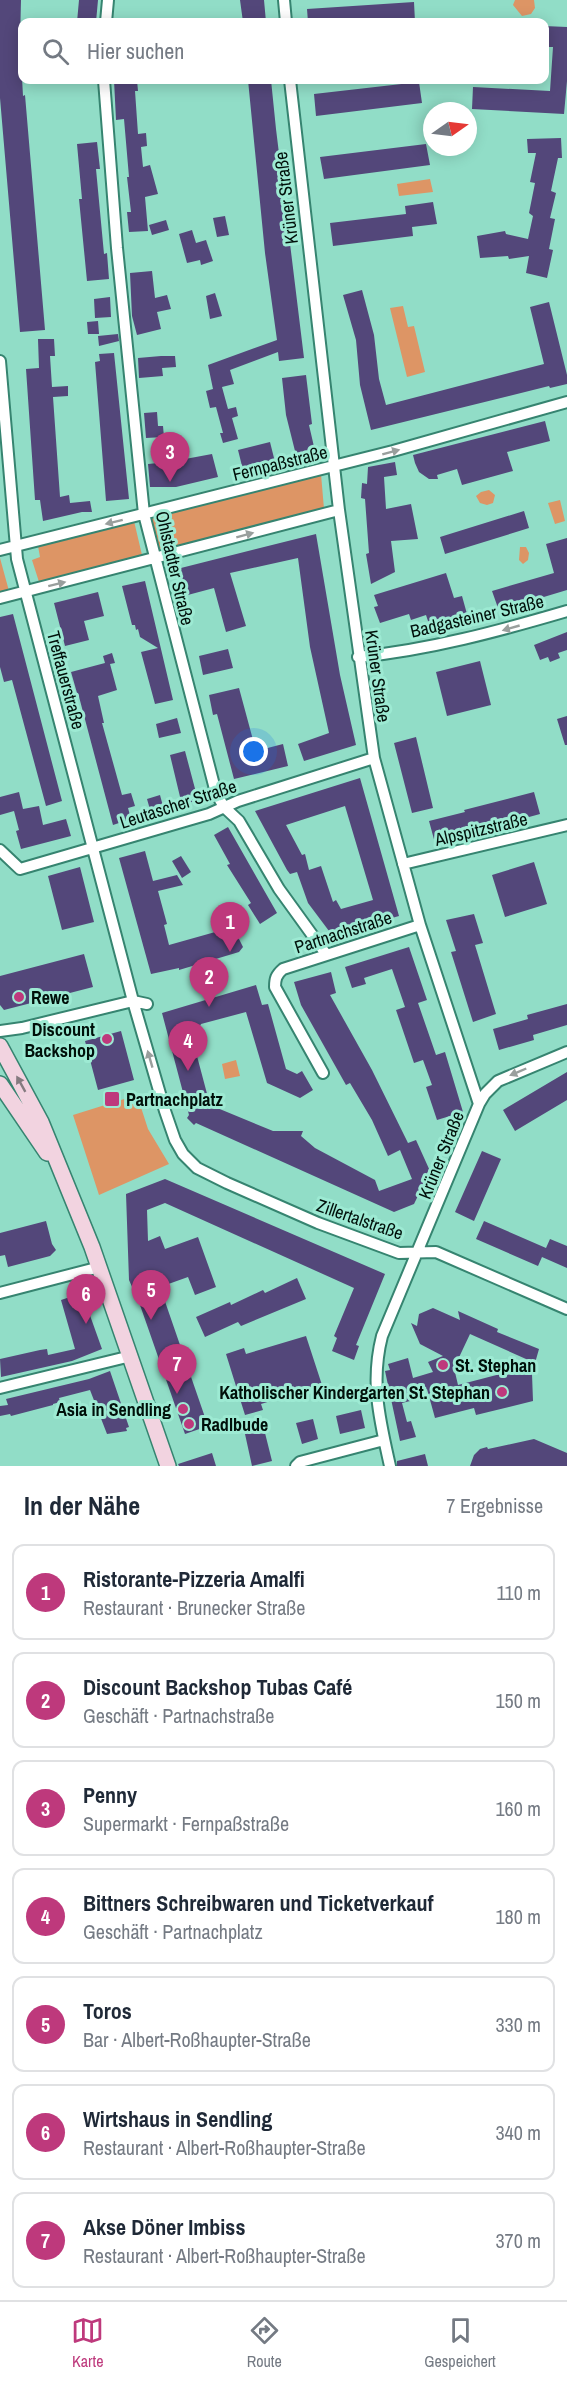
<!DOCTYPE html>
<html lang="de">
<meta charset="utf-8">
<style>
:root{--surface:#fff;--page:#f6f6f7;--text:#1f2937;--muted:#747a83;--line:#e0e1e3;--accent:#be397c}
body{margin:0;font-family:"Archivo Narrow",sans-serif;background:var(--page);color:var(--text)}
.compass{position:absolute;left:423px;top:102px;width:54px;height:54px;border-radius:50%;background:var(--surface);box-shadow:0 3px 15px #0003;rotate:76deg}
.you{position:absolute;left:254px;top:752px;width:21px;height:21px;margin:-15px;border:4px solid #fff;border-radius:50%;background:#1a73e8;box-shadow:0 0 0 9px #1a73e833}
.badge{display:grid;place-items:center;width:39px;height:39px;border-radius:50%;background:var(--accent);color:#fff;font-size:20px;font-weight:700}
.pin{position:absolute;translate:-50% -50px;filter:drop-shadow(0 2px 3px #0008)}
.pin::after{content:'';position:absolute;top:32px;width:21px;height:18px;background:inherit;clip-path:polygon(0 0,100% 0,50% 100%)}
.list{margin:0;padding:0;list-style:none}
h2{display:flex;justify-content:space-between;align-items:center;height:78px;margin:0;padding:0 24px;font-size:26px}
h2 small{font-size:20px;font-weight:400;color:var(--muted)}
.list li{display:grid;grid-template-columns:39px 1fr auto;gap:18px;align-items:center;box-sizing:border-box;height:96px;margin:0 12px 12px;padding:0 12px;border:2px solid var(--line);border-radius:12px}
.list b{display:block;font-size:22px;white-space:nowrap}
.list p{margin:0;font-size:20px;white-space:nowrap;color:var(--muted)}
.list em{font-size:20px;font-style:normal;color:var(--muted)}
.icon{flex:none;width:33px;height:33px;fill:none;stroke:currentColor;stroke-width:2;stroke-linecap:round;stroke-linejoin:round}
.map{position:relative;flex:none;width:567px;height:1466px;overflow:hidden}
.search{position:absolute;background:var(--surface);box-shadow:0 3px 15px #0003;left:18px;right:18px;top:18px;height:66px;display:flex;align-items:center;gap:15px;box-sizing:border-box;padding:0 21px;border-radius:12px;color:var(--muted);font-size:22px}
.sheet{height:834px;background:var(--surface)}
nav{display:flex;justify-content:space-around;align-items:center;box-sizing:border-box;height:84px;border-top:2px solid var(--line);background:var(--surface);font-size:16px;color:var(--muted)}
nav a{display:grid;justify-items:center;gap:3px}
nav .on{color:var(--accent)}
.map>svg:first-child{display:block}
</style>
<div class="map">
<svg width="567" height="1466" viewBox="0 0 567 1466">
<rect width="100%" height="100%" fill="#91ddc7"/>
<!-- green -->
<path fill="#dd9565" d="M515 0H534L535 8 531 14 522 16 513 5Z
M430 179 433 192 399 196 397 184Z
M403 306 408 327 414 326 425 372 407 377 390 308Z
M321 474 324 509 160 551 151 518Z
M489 490 495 495 493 503 487 505 480 503 476 496 481 492Z
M560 500 565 521 555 524 548 503Z
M134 521 142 555 39 582 32 560 40 557 38 546Z
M520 547H526L529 553 528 560 523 564 519 560Z
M0 558 9 591 0 593Z
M236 1060 240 1076 225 1079 222 1064Z
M137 1095 148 1129 169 1164 99 1195 73 1115Z"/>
<!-- building -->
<path fill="#53477a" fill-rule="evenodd" d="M0 0H21L20 41 23 96 25 95 45 330 20 332 0 98Z
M79 0H98L96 22H77Z
M240 0H264L266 22H243Z
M414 2 415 22H308L307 9Z
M544 26 567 27V81L564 114 472 109 473 87 550 91 553 47H544Z
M114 80H137L138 91H135L138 134 146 133 147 146 141 147 143 167 150 165 158 194 145 197 148 231 129 232 127 212H131L127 177H129L124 119 116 120Z
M248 80H271L276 129 304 358 279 361 278 352 230 370 234 384 222 387 228 409 236 407 238 416 232 418 238 439 223 443 220 433H223L216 407 210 408 206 391 213 389 208 365 277 340 265 253Z
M419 82 422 103 316 116 314 94Z
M561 138 562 158H558L551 191 556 193 550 218 555 219 549 249 553 250 547 278 526 273 529 256 509 259 508 256 480 258 477 236 505 231 506 234 528 239 533 216 529 213 535 183 530 182 536 153H528L527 139Z
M97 142 100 169H96L104 254 107 253 109 279 87 281 79 199H82L77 144Z
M426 144 430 165 324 179 320 157Z
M433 202 437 224 412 227 413 236 333 246 330 223 406 214 405 206Z
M225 216 229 235 217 237 213 218Z
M166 220 169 230 152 235 149 225Z
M192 230 196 243 206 240 213 261 201 265 200 260 187 263 179 234Z
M152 271 155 298 167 295 171 309 157 312 161 329 137 335 132 316 130 273Z
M362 290 374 335 379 379 386 405 544 364 530 307 549 302 567 375V384L550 388 549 386 371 430 360 385 356 340 343 295Z
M215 293 222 316 210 319 206 296Z
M110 297 111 317 95 318 94 299Z
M98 321 99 334H88L87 322Z
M118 334 119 341 99 346 98 336Z
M38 339H54L55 356H50L52 387 68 386V396L53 397 60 497 69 495 70 503 90 501 92 512H82L43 521 40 500H35L26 369 39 368Z
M114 353 129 499 106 501 95 362 100 361 99 354Z
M161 356H175L176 367 162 368 163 376 139 378 138 358Z
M306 375 312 424 309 425 315 451 296 455 286 415 282 378Z
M157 412 158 426H163L164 437 146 438 144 413Z
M545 421 550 441 507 452 513 471 462 485 457 469 437 475 438 479H429L419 472 415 463 413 455Z
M270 442 275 462 243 470 238 450Z
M168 448 169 462 212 454 218 477 176 487H150L148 464 158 463V451Z
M395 462 397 475 384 477 386 509 411 504 418 539 391 541 395 572 371 584 366 554 369 553 365 499 361 498 362 483 367 484 368 467Z
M524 511 529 528 445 554 440 537Z
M316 534 340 675 356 745 304 761 298 744 329 733 310 647 298 558 230 573 246 626 226 632 214 588 184 596 177 569Z
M567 538V590L507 608 504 606 498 608 492 591 554 573 546 544Z
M446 573 454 598 462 596 467 614 446 620 448 625 431 630 426 615 411 620 409 614 380 623 374 607 378 606 374 595Z
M145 581 173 700 155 704 141 652 158 648 140 637 138 629 136 630 135 625H132L122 586Z
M98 592 104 616 84 621 89 640 65 646 54 603Z
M13 614 62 801 46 806 12 680 4 682 0 667V617Z
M567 632V650L558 653 560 658 550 662 548 657 540 660 534 645Z
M228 649 233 668 203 675 199 656Z
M112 653 115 663 110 664 117 690 98 696 104 723H102L122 795 131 793 135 806 128 808 131 819 113 825 78 693H77L71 672 105 663 103 656Z
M480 661 491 705 447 716 436 672Z
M239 688 256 751 283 744 288 766 234 779 217 714 213 715 209 695Z
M567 716V745H565L557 719Z
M177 718 181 733 159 738 156 724Z
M416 737 433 808 412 813 394 743Z
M185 751 198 800 182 805 170 755Z
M360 778 399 916 332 935 308 903 297 872 290 874 287 870 255 811ZM345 806 373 900 341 909 336 900 333 902 321 866 309 870 305 854 302 855 286 825Z
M19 792 23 809 39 806 43 825 66 819 71 836 21 849 16 831 19 830 14 811 0 815V797Z
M534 792 540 814 435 843 429 821 465 812 464 810Z
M160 795 164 810 151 813 147 799Z
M228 827 277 913 260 924 248 905 251 903 227 865 230 864 214 835Z
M145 851 153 881 177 875 183 885 158 891 167 924 164 925 169 945 233 927 243 947 239 952 179 970V968L151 974 119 858Z
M181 856 191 872 182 878 172 861Z
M534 862 547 904 505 917 492 875Z
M80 867 94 922 62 930 48 876Z
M474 914 483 943 475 945 496 1014 473 1022 451 952 456 951 446 920Z
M409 947 427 1000 418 1003 436 1055 445 1052 463 1112 437 1120 426 1087 432 1085 423 1060 414 1063 396 1010 405 1007 392 969 364 978 366 984 352 988 345 967Z
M84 954 93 987 4 1010 0 1005V976Z
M331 972 336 993 330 995 372 1070 408 1143 416 1140 430 1171 414 1204 394 1212 196 1123 194 1125 187 1118 189 1115 162 1013 256 985 262 1005 268 1004 286 1069 297 1074 302 1071 313 1090 300 1098 267 1083 246 1012 201 1024 193 1041 210 1105 273 1131H303L301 1136 315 1148 375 1180 379 1191 412 1179 400 1150 388 1156 372 1120 350 1083 346 1085 301 1005 294 982Z
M567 1004V1025L533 1035 534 1040 499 1050 493 1029 528 1019 527 1015Z
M121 1031 134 1080 98 1090 85 1041Z
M567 1072V1100L515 1131 503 1110Z
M482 1151 501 1159 474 1221 455 1212Z
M165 1179 385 1274 356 1345 359 1346 354 1360 332 1351 337 1338 334 1336 354 1288 165 1203 147 1210 148 1241 160 1236 165 1249 198 1237 216 1287 195 1295 188 1277 160 1287 208 1426 185 1434 140 1305 129 1280 126 1194Z
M46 1221 52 1244 56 1250 50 1256 8 1267 5 1255 0 1256V1233Z
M484 1221 546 1248 550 1239 567 1246V1268L542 1257 538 1266 476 1239Z
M297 1278 306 1299 241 1326 238 1322 205 1337 196 1317 230 1302 231 1305 263 1290 265 1293Z
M82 1293 102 1349 72 1361 1 1377 0 1359 40 1350 47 1349 48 1355 75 1349 61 1300Z
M433 1308 460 1320 458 1311 498 1329 497 1332 539 1349 535 1363 470 1334 454 1368 458 1385 535 1365 532 1374 533 1401 476 1415 474 1408 435 1418 427 1389 408 1394 410 1401 402 1403 407 1422 411 1421 416 1437 400 1441 385 1371 390 1370 388 1364 408 1358 413 1378 433 1372 428 1362 443 1356 420 1344 411 1323 417 1326 419 1314Z
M306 1336 322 1385 261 1404 263 1410 245 1415 226 1354 244 1348 246 1354Z
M110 1371 129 1427 126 1428 127 1431 107 1434 90 1390 59 1398 60 1402 53 1404V1405L11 1416 10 1414 0 1416V1406L8 1405 6 1399 89 1379Z
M361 1410 365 1428 340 1434 336 1416Z
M313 1419 318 1439 302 1444 296 1423Z
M264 1429 272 1461 252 1466 245 1434Z
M534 1439 567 1453V1466H470L474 1455 480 1449 487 1447 488 1449Z
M212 1453 216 1466H179L178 1464Z
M425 1454 428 1466H397V1461Z"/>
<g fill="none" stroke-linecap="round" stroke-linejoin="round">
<defs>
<path id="street" d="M284 0 286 22
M106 22 108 0
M104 80 117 248 144 514 216 793 224 807 239 821 279 889 326 954
M290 80 339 510 374 758 420 925 479 1104 382 1336C370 1383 380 1421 390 1466
M0 361 17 559 133 1001 165 1111 175 1140 183 1154 197 1168 227 1183 318 1223 399 1253 436 1252 567 1309
M0 550 393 451 567 402
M0 598 339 510
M358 657C429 650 499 631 567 611
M0 850 20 869 209 814 238 801 374 758
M403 864 567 825
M0 1031 22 1028 133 1001 147 1004
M323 1073 275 987C275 979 276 975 283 969L420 925
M479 1104 485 1094 498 1081 567 1052
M0 1293 100 1267
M0 1388 131 1356
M296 1466 300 1462 384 1440"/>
<path id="secondary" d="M0 1046 41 1122 92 1247 168 1466
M0 1084 47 1153"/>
</defs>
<!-- street casing -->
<use href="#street" stroke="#368470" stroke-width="14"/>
<!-- secondary casing -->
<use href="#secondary" stroke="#368470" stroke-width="18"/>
<!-- street -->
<use href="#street" stroke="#fff" stroke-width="10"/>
<!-- secondary -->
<use href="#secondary" stroke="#f2d3e0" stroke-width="15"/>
</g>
<!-- one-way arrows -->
<defs><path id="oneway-solid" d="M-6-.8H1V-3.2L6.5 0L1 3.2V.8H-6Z" transform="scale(1.5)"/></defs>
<g fill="#999f9d">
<use href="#oneway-solid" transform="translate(391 452) rotate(-15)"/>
<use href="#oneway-solid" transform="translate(114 522) rotate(166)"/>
<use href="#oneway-solid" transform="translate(245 535) rotate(-15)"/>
<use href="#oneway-solid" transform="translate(57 584) rotate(-14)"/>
<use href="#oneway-solid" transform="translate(511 628) rotate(164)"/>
<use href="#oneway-solid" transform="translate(150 1059) rotate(-106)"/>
<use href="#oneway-solid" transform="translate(518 1072) rotate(157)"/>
</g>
<use fill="#857b80" href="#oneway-solid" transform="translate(21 1084) rotate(-119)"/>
<!-- markers -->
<g fill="#be397c" stroke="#9dead3" stroke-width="2">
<circle cx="19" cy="997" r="6"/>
<circle cx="107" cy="1039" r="6"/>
<rect x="104" y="1091" width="16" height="16" rx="3"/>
<circle cx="443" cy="1365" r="6"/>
<circle cx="502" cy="1392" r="6"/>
<circle cx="183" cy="1409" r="6"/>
<circle cx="189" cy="1424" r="6"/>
</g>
<g text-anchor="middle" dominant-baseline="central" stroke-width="6" stroke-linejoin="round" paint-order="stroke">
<!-- street labels -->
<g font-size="18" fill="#00100a" stroke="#9dead3">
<text transform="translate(286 198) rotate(-97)">Krüner Straße</text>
<text transform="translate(280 463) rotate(-14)">Fernpaßstraße</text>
<text transform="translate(175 568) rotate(77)">Ohlstadter Straße</text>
<text transform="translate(477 616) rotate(-13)">Badgasteiner Straße</text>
<text transform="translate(378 676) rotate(82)">Krüner Straße</text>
<text transform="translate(66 680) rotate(75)">Treffauerstraße</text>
<text transform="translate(178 804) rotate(-18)">Leutascher Straße</text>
<text transform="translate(481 829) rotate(-13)">Alpspitzstraße</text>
<text transform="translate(343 932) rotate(-18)">Partnachstraße</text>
<text transform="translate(441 1155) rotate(-68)">Krüner Straße</text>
<text transform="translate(360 1219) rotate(19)">Zillertalstraße</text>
</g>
<!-- poi labels -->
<g font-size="18" font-weight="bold" fill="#00100a" stroke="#9dead3" text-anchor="start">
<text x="31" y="997">Rewe</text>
<text x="95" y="1029" text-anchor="end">Discount<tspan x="95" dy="21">Backshop</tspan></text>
<text x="126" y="1099">Partnachplatz</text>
<text x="455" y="1365">St. Stephan</text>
<text x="490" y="1392" text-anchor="end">Katholischer Kindergarten St. Stephan</text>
<text x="171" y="1409" text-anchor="end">Asia in Sendling</text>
<text x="201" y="1424">Radlbude</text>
</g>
</g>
</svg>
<svg class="compass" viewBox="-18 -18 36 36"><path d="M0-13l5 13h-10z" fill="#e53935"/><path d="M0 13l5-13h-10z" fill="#747a83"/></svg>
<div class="you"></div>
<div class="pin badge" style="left:230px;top:952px">1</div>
<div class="pin badge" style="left:209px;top:1007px">2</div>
<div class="pin badge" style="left:170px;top:482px">3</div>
<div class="pin badge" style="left:188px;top:1071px">4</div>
<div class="pin badge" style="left:151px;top:1320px">5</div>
<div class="pin badge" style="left:86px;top:1324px">6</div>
<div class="pin badge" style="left:177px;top:1394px">7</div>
<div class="search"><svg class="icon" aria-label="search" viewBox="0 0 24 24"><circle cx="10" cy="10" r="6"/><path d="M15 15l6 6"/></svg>Hier suchen</div>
</div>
<section class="sheet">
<h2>In der Nähe<small>7 Ergebnisse</small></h2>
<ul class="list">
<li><span class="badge">1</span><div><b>Ristorante-Pizzeria Amalfi</b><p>Restaurant · Brunecker Straße</p></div><em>110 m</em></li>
<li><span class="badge">2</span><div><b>Discount Backshop Tubas Café</b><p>Geschäft · Partnachstraße</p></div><em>150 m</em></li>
<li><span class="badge">3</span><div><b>Penny</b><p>Supermarkt · Fernpaßstraße</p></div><em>160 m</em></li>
<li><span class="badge">4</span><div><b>Bittners Schreibwaren und Ticketverkauf</b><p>Geschäft · Partnachplatz</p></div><em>180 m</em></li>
<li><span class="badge">5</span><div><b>Toros</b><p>Bar · Albert-Roßhaupter-Straße</p></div><em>330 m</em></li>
<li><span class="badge">6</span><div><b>Wirtshaus in Sendling</b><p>Restaurant · Albert-Roßhaupter-Straße</p></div><em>340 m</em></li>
<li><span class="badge">7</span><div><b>Akse Döner Imbiss</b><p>Restaurant · Albert-Roßhaupter-Straße</p></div><em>370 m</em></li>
</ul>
</section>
<nav>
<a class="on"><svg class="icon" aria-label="map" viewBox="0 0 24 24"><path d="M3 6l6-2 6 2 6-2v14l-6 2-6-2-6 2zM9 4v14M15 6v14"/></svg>Karte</a>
<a><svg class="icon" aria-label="directions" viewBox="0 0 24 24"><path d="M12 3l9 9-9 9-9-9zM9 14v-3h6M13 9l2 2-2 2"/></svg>Route</a>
<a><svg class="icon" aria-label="saved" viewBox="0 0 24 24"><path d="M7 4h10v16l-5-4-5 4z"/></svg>Gespeichert</a>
</nav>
